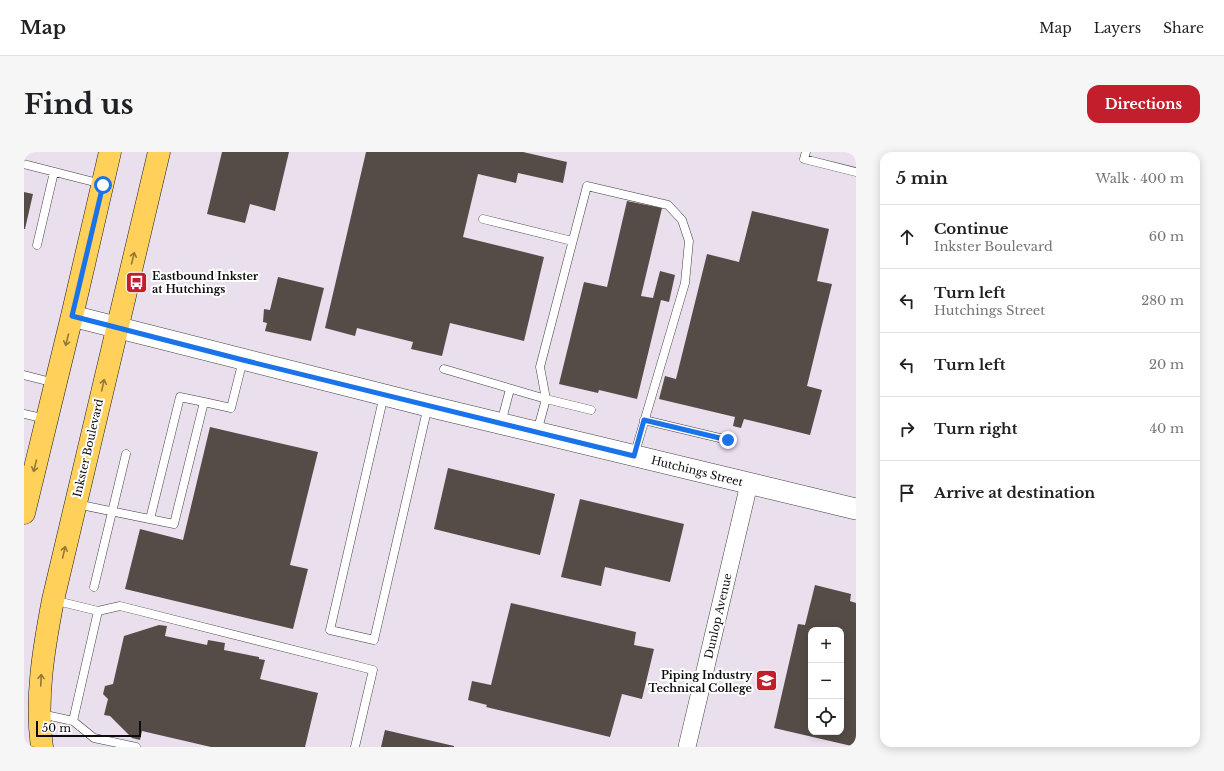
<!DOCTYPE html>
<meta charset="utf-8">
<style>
:root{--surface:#fff;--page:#f6f6f6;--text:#202124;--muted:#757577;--line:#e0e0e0;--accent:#c21e2c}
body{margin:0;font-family:"Libre Baskerville",serif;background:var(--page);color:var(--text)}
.controls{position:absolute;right:12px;bottom:12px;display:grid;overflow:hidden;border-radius:8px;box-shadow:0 2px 10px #0003}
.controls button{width:36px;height:36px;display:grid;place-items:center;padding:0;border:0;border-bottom:1px solid var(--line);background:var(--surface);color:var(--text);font:20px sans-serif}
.scale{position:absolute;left:12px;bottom:10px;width:105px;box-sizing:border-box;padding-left:4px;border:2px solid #0c0c0c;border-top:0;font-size:11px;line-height:14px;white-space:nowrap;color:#0c0c0c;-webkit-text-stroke:3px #fff;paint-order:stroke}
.stop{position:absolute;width:12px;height:12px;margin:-9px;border:3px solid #1a73e8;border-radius:50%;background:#fff}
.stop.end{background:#1a73e8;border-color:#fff;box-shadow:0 1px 4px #0008}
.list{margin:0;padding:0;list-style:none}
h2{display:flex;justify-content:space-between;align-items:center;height:52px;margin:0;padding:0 16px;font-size:17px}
h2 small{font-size:13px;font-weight:400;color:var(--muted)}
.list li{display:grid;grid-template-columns:26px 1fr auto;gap:12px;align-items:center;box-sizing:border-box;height:64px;padding:0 16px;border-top:1px solid var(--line)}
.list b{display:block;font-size:15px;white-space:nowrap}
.list p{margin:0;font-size:13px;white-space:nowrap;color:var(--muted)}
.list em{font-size:13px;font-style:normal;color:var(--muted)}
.icon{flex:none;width:22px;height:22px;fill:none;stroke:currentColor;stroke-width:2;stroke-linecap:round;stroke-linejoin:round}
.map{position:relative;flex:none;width:832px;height:595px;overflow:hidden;border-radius:12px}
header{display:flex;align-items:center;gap:24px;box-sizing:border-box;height:56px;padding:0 20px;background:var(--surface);border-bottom:1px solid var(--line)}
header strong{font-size:19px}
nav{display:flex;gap:22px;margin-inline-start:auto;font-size:14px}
.intro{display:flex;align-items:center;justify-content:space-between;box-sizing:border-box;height:96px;padding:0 24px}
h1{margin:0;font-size:28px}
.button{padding:10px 18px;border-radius:12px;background:var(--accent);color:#fff;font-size:14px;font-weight:700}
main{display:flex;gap:24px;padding:0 24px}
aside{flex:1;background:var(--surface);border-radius:12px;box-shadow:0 2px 10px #0003}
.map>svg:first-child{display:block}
</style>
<header>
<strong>Map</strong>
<nav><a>Map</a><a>Layers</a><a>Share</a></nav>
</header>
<div class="intro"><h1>Find us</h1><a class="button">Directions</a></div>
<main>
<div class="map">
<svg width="832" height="595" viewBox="0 0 832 595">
<rect width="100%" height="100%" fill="#fffaeb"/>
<!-- industrial -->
<path fill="#eadfec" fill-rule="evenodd" d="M0 0H832V595H0ZM787 478H817V580H787Z"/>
<!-- building -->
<path fill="#554c48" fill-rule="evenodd" d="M198 0H265L251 59 226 52 221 71 183 62Z
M342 0H499L543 10 539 31 494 21 492 31 454 22 439 85 520 105 500 189 426 171 418 204 387 197 389 190 333 176 331 184 301 176Z
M0 40 9 42 1 77H0Z
M603 49 638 56 617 144 629 146 636 119 651 123 645 150 637 148 613 247 575 238 574 241 535 232 560 130 583 135Z
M728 59 805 77 793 129 808 132 783 234 798 238 786 283 720 267 717 276 709 274 711 265 635 247 641 224 652 227 683 102 715 110Z
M254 125 300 136 287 189 241 179 243 171 239 170 240 157 246 158Z
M186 275 294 300 266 413 284 417 269 477 101 437 116 377 159 388Z
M424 316 531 342 516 403 410 377Z
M556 347 660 372 646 430 581 415 577 434 537 425Z
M791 433 827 442 826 449 832 451V595L750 576 774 472 781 473ZM787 478H817V580H787Z
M487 451 612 480 610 493 630 497 618 547 598 542 586 585 462 555 463 553 444 548 448 529 467 533Z
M135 473 143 474 141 484 183 493 184 488 201 491 200 498 235 505V507L241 508 236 527 294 541 281 595H187L118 579 116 588 108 586 86 564 80 563 84 547 79 542 81 534 89 532 100 484Z
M361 578 430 594V595H357Z"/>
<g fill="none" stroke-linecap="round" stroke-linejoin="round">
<defs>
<path id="service" d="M782 0 780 7 832 20
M0 12 78 32
M459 67 548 89
M13 93 30 20
M420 217 522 247 567 258
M0 223 31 231
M360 243 306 478 350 488 404 254
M180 250 207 256 219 208
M0 262 22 267
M620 268 704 288
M477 271 486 237
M513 280 522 247 516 215 563 34 644 53 658 68 665 89 661 131 610 304
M52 352 150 372 180 250 156 245 126 367
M70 435 102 302
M29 448 74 459 96 454 349 518 331 595
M17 562 49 569 70 586 112 595
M49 569 74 459"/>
<path id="minor" d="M663 595 725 332"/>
<path id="tertiary" d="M48 164 404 254 832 357"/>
<path id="primary" d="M0 361 48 164 86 0
M18 595C11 547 20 495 29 448L135 0"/>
</defs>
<!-- service casing -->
<use href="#service" stroke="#3f3f3f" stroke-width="9"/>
<!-- minor casing -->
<use href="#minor" stroke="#3f3f3f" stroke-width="18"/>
<!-- tertiary casing -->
<use href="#tertiary" stroke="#3f3f3f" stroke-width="22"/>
<!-- primary casing -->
<use href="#primary" stroke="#1d1d1d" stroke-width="23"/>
<!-- service -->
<use href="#service" stroke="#fff" stroke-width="8"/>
<!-- minor -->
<use href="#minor" stroke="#fff" stroke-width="17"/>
<!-- tertiary -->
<use href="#tertiary" stroke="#fff" stroke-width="21"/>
<!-- primary -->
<use href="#primary" stroke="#ffd15b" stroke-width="22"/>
</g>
<!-- one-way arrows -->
<defs><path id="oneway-shaft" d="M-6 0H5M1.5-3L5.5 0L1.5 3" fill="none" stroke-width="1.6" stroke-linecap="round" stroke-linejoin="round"/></defs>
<g stroke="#927837">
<use href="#oneway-shaft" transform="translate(109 106) rotate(-76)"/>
<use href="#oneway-shaft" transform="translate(43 188) rotate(104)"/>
<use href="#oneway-shaft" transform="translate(79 233) rotate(-77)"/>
<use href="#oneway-shaft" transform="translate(11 314) rotate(104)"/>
<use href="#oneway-shaft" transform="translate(40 400) rotate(-77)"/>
<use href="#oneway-shaft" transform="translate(17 528) rotate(-87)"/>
</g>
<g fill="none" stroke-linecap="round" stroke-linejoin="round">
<!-- route -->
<path stroke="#1a73e8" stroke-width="5" d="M79 33 48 164 219 208 610 304 620 268 704 288"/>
</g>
<!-- icons -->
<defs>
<symbol id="bus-square" viewBox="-11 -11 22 22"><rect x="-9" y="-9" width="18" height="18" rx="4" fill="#c21e2c" stroke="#fff"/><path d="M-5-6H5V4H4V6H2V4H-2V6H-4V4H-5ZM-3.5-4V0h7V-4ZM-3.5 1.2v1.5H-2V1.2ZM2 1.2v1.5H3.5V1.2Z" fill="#fff"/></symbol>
<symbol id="university-square" viewBox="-11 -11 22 22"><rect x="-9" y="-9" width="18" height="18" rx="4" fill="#c21e2c" stroke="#fff"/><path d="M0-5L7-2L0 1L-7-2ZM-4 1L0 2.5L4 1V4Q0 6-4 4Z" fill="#fff"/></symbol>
</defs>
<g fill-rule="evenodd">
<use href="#bus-square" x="100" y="118" width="25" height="25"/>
<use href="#university-square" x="730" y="516" width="25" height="25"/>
</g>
<g text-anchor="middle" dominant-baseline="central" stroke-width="4" stroke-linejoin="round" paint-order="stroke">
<!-- poi labels -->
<g font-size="11" font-weight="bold" fill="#0c0c0c" stroke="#fff" text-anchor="start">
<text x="128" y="124">Eastbound Inkster<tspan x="128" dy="13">at Hutchings</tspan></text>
<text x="728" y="523" text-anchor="end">Piping Industry<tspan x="728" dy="13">Technical College</tspan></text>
</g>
<!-- street labels -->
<g font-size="11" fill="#0c0c0c" stroke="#fff">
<text transform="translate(64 296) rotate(-77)">Inkster Boulevard</text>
<text transform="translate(673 319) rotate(14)">Hutchings Street</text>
<text transform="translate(694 464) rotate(-77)">Dunlop Avenue</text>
</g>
</g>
</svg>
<div class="controls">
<button>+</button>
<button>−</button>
<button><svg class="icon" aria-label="locate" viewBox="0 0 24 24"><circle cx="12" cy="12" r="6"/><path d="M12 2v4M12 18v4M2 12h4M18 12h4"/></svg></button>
</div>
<div class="scale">50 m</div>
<div class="stop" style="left:79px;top:33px"></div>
<div class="stop end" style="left:704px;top:288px"></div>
</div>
<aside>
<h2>5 min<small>Walk · 400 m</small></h2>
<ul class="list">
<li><svg class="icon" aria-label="ahead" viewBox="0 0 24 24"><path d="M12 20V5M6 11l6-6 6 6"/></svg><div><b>Continue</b><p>Inkster Boulevard</p></div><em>60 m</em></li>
<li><svg class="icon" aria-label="left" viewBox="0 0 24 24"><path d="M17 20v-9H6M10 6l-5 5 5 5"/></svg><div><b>Turn left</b><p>Hutchings Street</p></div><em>280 m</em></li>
<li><svg class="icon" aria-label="left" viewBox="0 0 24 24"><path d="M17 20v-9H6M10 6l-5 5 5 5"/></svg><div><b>Turn left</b></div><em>20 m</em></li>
<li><svg class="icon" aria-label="right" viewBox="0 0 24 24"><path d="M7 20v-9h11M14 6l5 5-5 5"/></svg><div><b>Turn right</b></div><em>40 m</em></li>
<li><svg class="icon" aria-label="arrive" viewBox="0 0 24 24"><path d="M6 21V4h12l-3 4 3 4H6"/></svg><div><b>Arrive at destination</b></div></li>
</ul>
</aside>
</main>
